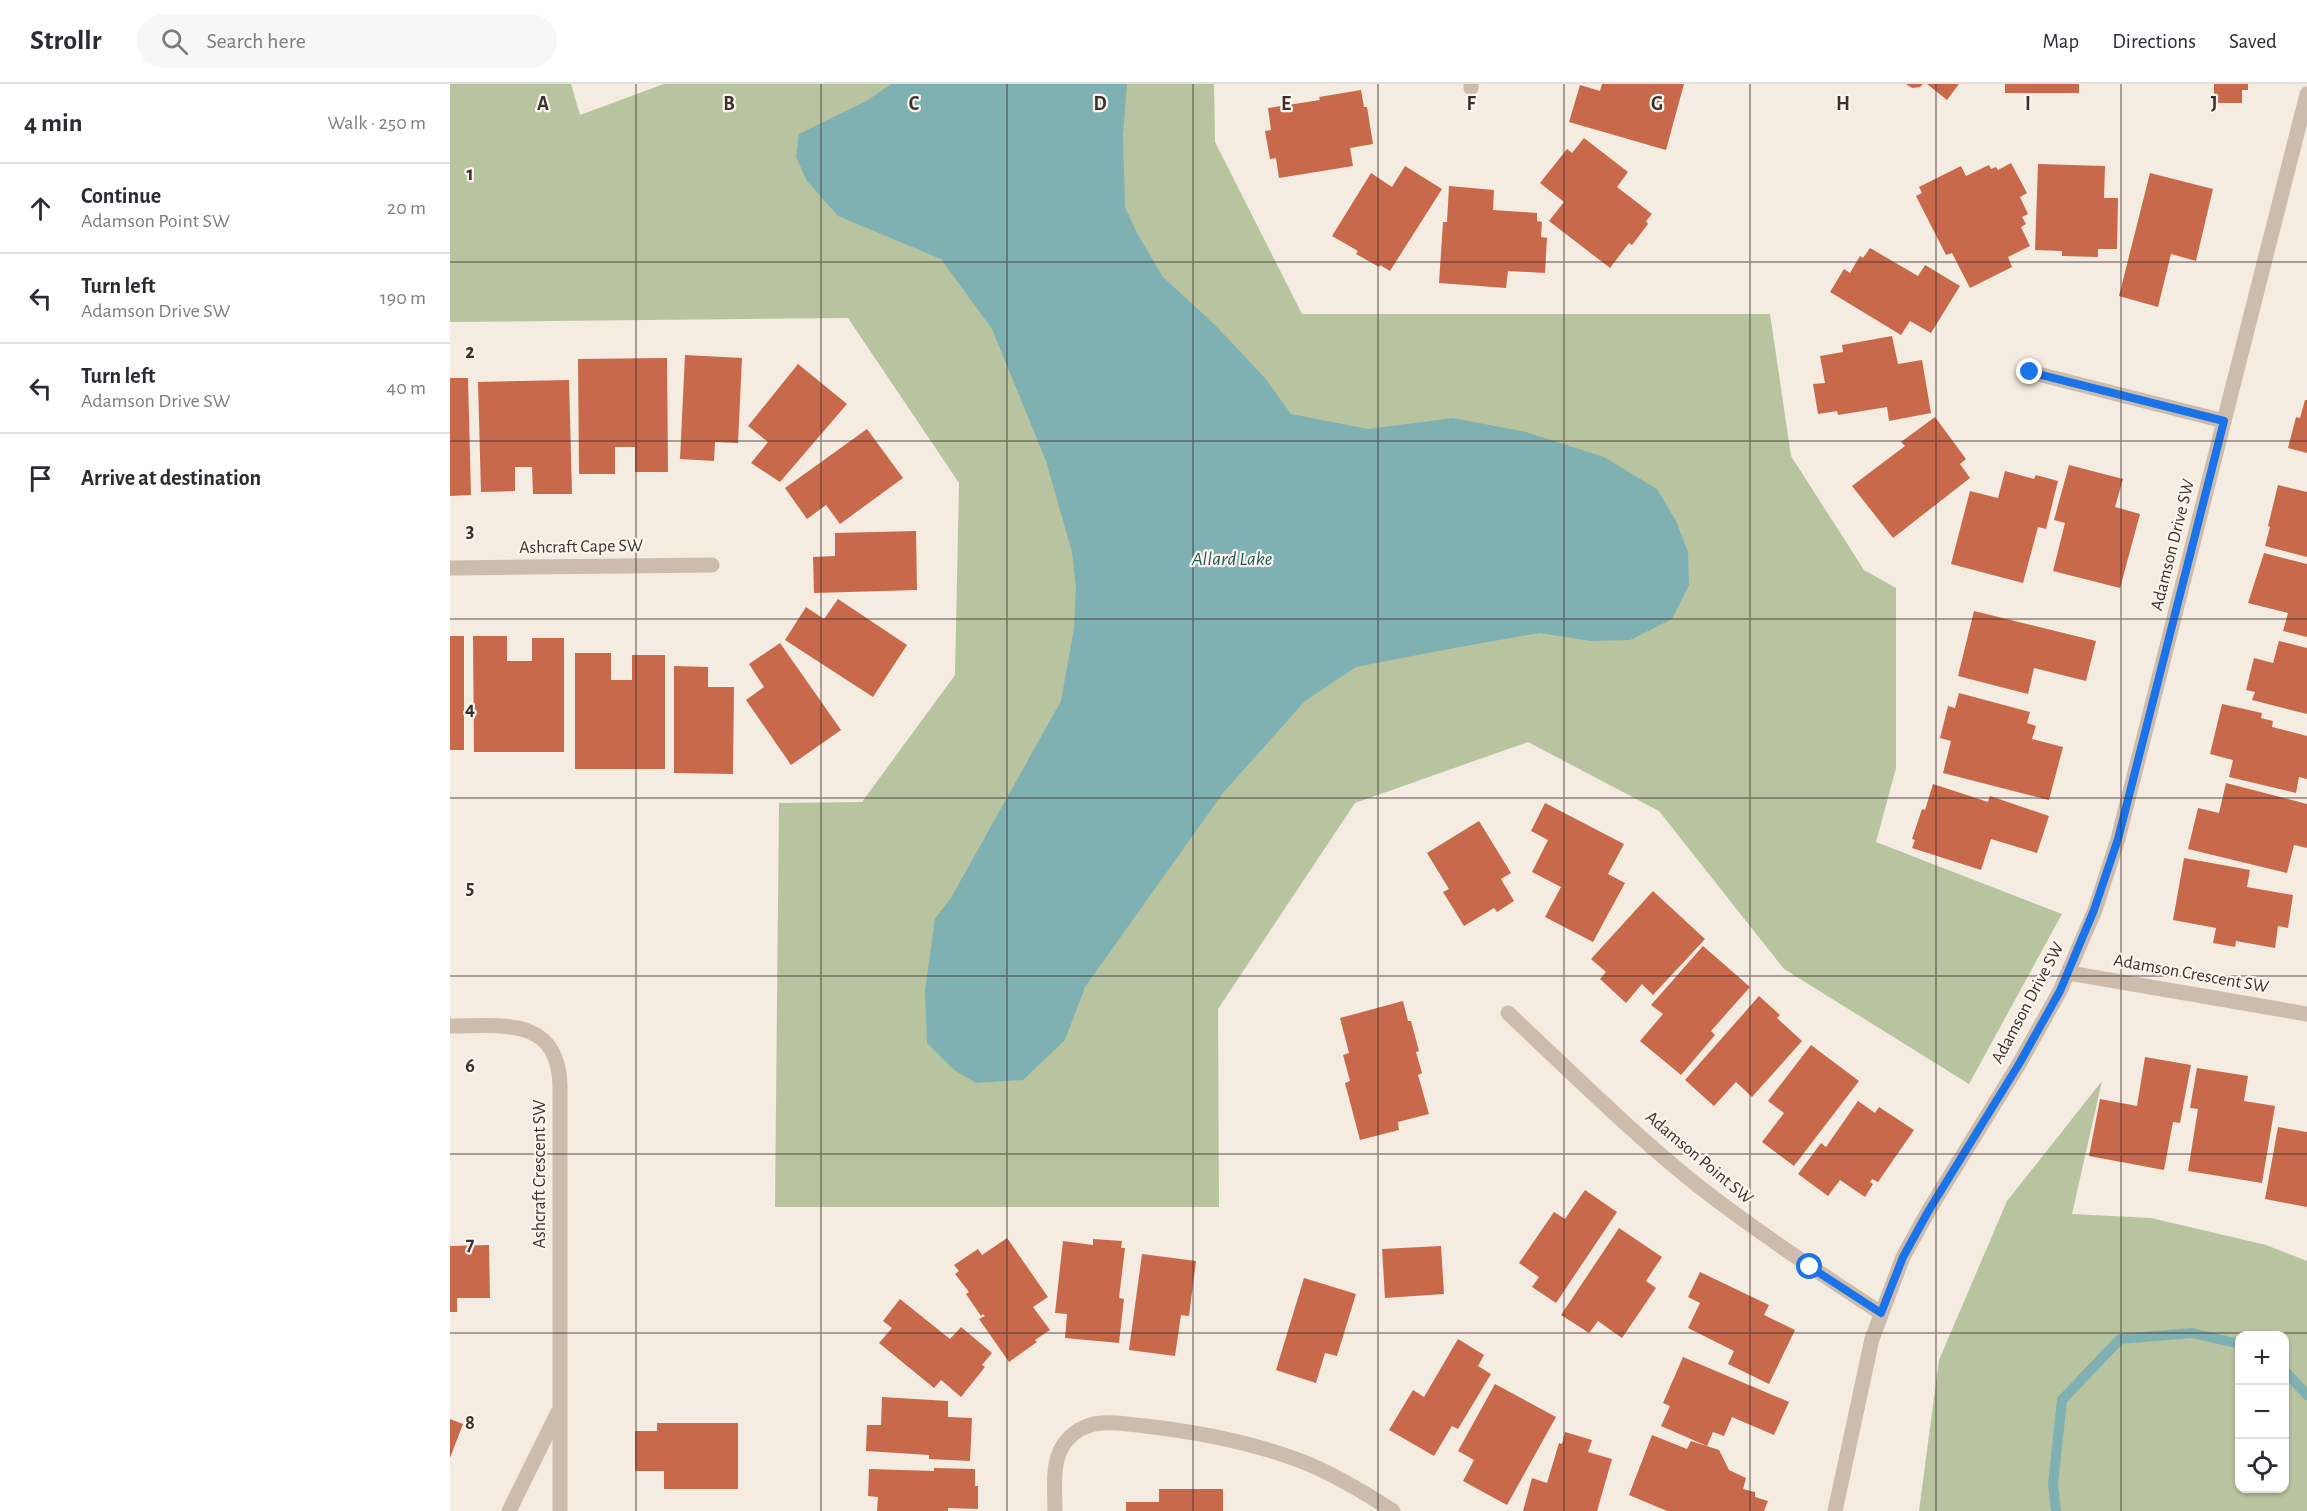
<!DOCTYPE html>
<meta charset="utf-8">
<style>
:root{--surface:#fff;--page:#f7f7f7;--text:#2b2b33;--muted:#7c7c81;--line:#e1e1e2}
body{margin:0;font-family:"Alegreya Sans",sans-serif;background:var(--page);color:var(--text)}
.controls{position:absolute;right:18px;bottom:18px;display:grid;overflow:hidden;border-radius:12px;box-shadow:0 2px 4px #0004}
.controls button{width:54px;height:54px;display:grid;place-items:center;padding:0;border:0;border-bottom:2px solid var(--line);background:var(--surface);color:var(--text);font:30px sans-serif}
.stop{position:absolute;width:18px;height:18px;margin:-14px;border:4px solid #1a73e8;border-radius:50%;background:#fff}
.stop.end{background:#1a73e8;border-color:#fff;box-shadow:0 2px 6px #0008}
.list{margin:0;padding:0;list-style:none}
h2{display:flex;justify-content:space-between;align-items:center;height:78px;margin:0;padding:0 24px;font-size:26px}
h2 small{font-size:20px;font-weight:400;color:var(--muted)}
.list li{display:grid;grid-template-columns:39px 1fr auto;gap:18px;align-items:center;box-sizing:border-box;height:90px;padding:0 24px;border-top:2px solid var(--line)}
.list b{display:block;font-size:22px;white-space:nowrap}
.list p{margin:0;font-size:20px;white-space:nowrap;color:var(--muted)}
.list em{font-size:20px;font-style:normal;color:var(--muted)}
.icon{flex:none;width:33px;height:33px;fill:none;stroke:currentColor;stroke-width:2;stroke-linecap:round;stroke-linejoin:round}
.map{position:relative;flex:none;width:1857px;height:1427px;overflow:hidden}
header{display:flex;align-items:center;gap:36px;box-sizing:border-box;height:84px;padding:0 30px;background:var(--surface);border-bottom:2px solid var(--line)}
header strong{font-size:28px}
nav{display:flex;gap:33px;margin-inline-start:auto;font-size:21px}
.search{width:420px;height:54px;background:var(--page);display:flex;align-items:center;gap:15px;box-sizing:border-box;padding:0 21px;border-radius:33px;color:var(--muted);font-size:22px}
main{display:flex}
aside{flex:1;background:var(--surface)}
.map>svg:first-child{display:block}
</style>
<header>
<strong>Strollr</strong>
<div class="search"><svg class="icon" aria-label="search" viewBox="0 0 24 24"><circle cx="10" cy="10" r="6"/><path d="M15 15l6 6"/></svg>Search here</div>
<nav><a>Map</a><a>Directions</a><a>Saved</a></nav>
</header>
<main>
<aside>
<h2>4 min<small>Walk · 250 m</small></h2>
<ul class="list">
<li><svg class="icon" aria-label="ahead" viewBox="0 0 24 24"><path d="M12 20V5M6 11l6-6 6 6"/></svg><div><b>Continue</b><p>Adamson Point SW</p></div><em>20 m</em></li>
<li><svg class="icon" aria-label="left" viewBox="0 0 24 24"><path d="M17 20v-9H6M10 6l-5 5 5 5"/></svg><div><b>Turn left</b><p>Adamson Drive SW</p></div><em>190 m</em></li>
<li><svg class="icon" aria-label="left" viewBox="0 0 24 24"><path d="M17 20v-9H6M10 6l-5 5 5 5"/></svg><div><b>Turn left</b><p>Adamson Drive SW</p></div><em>40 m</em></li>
<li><svg class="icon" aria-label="arrive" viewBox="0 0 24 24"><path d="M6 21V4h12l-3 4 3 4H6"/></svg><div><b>Arrive at destination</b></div></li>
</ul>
</aside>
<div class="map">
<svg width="1857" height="1427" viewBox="0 0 1857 1427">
<rect width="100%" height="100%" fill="#f4ebe1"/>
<!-- green -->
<path fill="#b8c4a0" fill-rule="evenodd" d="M0 0H121L130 31 214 0H764L765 58 852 230H1320L1341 372 1414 486 1446 504V684L1426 758 1612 830 1519 1000 1334 885 1209 727 1078 658 905 719 768 925 769 1123H325L329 719 412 718 505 591 509 399 398 234 0 238Z
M1652 997 1622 1130 1701 1134 1816 1161 1857 1177V1427H1469L1489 1276 1557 1117ZM1790 1252H1834V1404H1790Z"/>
<!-- water -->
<path fill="#7fb0b2" d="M441 0H677L673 51 675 123 687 149 713 193 765 241 815 294 841 330 918 345 1003 334 1076 348 1154 373 1207 405 1226 437 1238 468 1239 501 1222 535 1180 556 1141 557 1089 549 993 566 906 583 855 617 773 709 635 903 615 956 573 996 526 999 504 986 477 959 475 907 485 835 502 812 611 617 624 544 626 504 622 468 596 377 542 245 491 175 388 132 357 97 346 73 349 50 418 16Z"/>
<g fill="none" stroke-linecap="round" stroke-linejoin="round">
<!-- stream -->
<path stroke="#7fb0b2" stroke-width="10" d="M1834 1286 1857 1311
M1606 1427 1603 1400 1612 1316 1670 1255 1742 1249 1790 1260"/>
</g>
<!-- building -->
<path fill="#c8694b" d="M1152 0H1234L1216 66 1119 38 1130 1 1150 7Z
M1456 0H1473L1470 3 1462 4Z
M1477 0H1509L1497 16Z
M1555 0H1629V9H1555Z
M1764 0H1798V6H1792V19H1764Z
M911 6 914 23H917L923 60 900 64 903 82 829 94 826 74 820 75 815 47 821 46 818 24 870 16 869 13Z
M1134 54 1178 88 1167 103 1202 130 1196 137 1198 140 1182 161 1179 159 1160 184 1099 137 1114 118 1090 99 1117 65 1122 69Z
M1561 79 1577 109 1570 113 1578 130 1572 133 1576 140 1571 143 1580 162 1558 173 1562 183 1520 204 1502 169 1496 171 1466 112 1472 109 1469 103 1511 82 1516 92 1539 81 1541 85 1546 83 1548 86Z
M1588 80 1655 82 1654 114H1668L1667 165H1648V173L1612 172V167L1585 166Z
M955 82 992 105 940 187 930 181 929 183 906 170 908 167 882 152 921 89 942 103Z
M1700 89 1763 105 1746 177 1721 170 1708 223 1669 212Z
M999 102 1044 106 1043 126 1087 129V137L1092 138 1091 153 1097 154 1095 189 1058 187 1056 204 989 199 993 138H997Z
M1420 164 1468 192 1475 181 1510 202 1481 249 1460 237 1451 251 1380 208 1394 185 1400 189 1410 172 1413 174Z
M1442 252 1448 280 1472 276 1481 329 1439 337 1437 323 1388 331 1387 327 1368 330 1363 300 1375 299 1370 272 1393 268 1392 261Z
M235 271 292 274 288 359 265 358 264 377 230 375Z
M217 274 218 388H185V363H165V390H129L128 275Z
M348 280 397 320 330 398 301 379 318 358 298 342Z
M0 294H18L21 411 0 412Z
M119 296 122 410H83L82 383H65V407L31 408 28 298Z
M1855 316H1857V369L1838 364 1846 333 1850 334Z
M1485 333 1516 375 1510 380 1520 394 1443 454 1402 402 1455 362 1451 358Z
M417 345 453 394 390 440 376 421 357 435 335 404Z
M1619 381 1673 395 1665 423 1690 430 1670 504 1603 487 1615 439 1604 436Z
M1555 387 1584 395 1586 391 1608 397 1596 445 1588 443 1573 499 1501 480 1520 407 1548 414Z
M1828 401 1857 408V473L1815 462 1820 443 1818 442Z
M466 447 467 506 364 509 363 473 385 472V449Z
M1814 469 1857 480V553L1833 547 1838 529 1798 519Z
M388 515 457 561 423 613 335 556 356 523 374 535Z
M1524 527 1646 557 1636 597 1584 584 1578 610 1508 592Z
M0 552H14V666H0Z
M23 552H57V577H82V554H114V668H24Z
M1829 557 1857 564V630L1802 616 1805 608 1796 606 1804 574 1823 579Z
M330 559 391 646 341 681 296 616 314 603 299 580Z
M125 569H161V596H182V571H215V685H125Z
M224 582 258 583V603H284L283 690 224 689Z
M1509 609 1580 628 1577 639 1586 642 1582 655 1613 663 1599 716 1493 689 1501 657 1490 654 1498 622 1505 624Z
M1772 620 1812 629 1811 634 1823 637 1822 643 1857 652V695L1849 693 1846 709 1779 693 1783 676 1760 670Z
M1776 699 1857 720V764L1844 761 1837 789 1738 765 1748 724 1769 729Z
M1483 700 1538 718 1540 712 1599 732 1587 769 1541 755 1531 786 1462 764 1465 756 1462 755 1472 725 1475 726Z
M1095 719 1174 760 1158 790 1175 799 1143 858 1095 833 1111 803 1082 788 1098 756 1081 747Z
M1029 737 1061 789 1051 795 1064 817 1047 828 1044 824 1014 842 993 808 999 805 977 769Z
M1734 774 1800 786 1797 803 1843 811 1838 844 1828 842 1825 864 1786 857 1785 863 1763 859 1766 844 1723 836Z
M1203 807 1255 855 1203 911 1192 900 1176 919 1150 895 1156 888 1141 875Z
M1253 862 1300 903 1261 947 1265 951 1231 991 1190 957 1213 930 1201 921Z
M1309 912 1330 931 1327 934 1352 957 1302 1013 1286 998 1264 1022 1235 996Z
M953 917 958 937H961L969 967 966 968 972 989 968 991 979 1030 948 1038 949 1046 910 1056 895 999 900 997 893 971 899 969 890 934Z
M1361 961 1409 997 1344 1082 1312 1058 1334 1029 1318 1017Z
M1695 973 1741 981 1730 1039 1723 1038 1714 1086 1639 1072 1650 1015 1687 1022Z
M1747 984 1798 992 1794 1017 1825 1022 1812 1099 1738 1087 1748 1025 1740 1024Z
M1408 1017 1425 1029 1429 1023 1464 1046 1428 1098 1422 1095 1420 1098 1423 1100 1415 1113 1390 1096 1378 1112 1348 1090 1371 1059 1376 1063Z
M1828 1043 1857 1048V1123L1815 1115Z
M1135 1106 1167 1128 1106 1219 1082 1203 1089 1193 1069 1179 1104 1128 1115 1135Z
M1169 1144 1212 1173 1196 1197 1206 1204 1172 1254 1148 1237 1139 1249 1111 1231Z
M557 1154 598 1213 583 1223 600 1246 585 1256 587 1258 559 1278 529 1235 535 1232 533 1230 531 1232 516 1210 519 1208 505 1190 509 1187 504 1181 528 1165 532 1171Z
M643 1155 672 1157 671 1164H675L669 1214 674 1215 669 1259 615 1254 617 1230 605 1229 613 1157 643 1161Z
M39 1161 40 1214H7V1228H0V1162Z
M991 1162 994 1210 935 1214 932 1165Z
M692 1170 746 1177 739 1232 731 1231 725 1272 679 1266Z
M1250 1188 1319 1221 1314 1231 1345 1246 1319 1300 1278 1280 1284 1267 1238 1244 1250 1219 1238 1213Z
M854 1194 906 1210 887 1272 875 1269 866 1299 826 1286Z
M450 1215 500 1255 511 1243 542 1269 532 1281 535 1283 511 1313 491 1296 484 1304 429 1259 442 1244 433 1237Z
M1008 1255 1034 1271 1028 1282 1041 1290 1008 1345 1002 1342 984 1372 939 1346 963 1306 974 1313Z
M1233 1273 1339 1318 1324 1351 1282 1333 1274 1352 1263 1348 1257 1362 1211 1342 1220 1322 1213 1319Z
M1045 1300 1106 1333 1057 1421 1013 1397 1024 1376 1008 1367Z
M432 1313 498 1317V1333L522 1334 520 1377 479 1375V1371L416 1367 417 1341H431Z
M0 1335 13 1340 0 1374Z
M207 1339H288V1405H214V1387H185V1347H207Z
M1115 1348 1142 1356 1138 1368 1162 1375 1147 1427H1073L1082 1394 1097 1399 1109 1359 1112 1360Z
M1202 1351 1237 1365 1241 1357 1269 1366 1279 1386 1296 1394 1293 1405 1305 1408V1413L1318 1417 1314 1427H1217L1179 1411Z
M484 1384 525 1385V1402H528V1425L498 1424V1427H427L428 1413 418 1412 419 1385 484 1387Z
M709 1405H773V1427H676V1418H709Z"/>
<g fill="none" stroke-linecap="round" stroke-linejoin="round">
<!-- street -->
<path stroke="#cdbbac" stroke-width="15" d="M1021 0V4
M1580 288 1774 337
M0 484 262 481
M1619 889 1857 930
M1058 929C1120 987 1181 1048 1247 1101 1306 1147 1368 1188 1431 1229
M0 942C52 942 108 932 110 1001V1427
M59 1427 108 1328
M605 1427C605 1403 600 1371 620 1353 626 1347 636 1342 644 1340 661 1337 678 1340 695 1342 748 1348 801 1358 851 1377 884 1390 914 1408 943 1427
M1385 1427 1422 1255 1453 1173 1479 1126 1569 980 1610 907 1645 826 1668 755 1857 10"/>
</g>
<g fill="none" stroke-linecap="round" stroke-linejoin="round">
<!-- route -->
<path stroke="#1a73e8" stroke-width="8" d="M1360 1183 1431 1229 1453 1173 1479 1126 1569 980 1610 907 1644 826 1668 755 1774 337 1580 288"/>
</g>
<!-- grid -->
<path fill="none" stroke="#3b302b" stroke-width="1.5" stroke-opacity="0.55" d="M186 0V1427M371 0V1427M557 0V1427M743 0V1427M928 0V1427M1114 0V1427M1300 0V1427M1486 0V1427M1671 0V1427M0 178H1857M0 357H1857M0 535H1857M0 714H1857M0 892H1857M0 1070H1857M0 1249H1857"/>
<g text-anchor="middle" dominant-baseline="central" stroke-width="4.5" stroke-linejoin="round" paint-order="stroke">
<!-- street labels -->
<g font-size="18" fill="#3b302b" stroke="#fbf5ee">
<text transform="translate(1723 461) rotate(-76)">Adamson Drive SW</text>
<text transform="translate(131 463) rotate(-1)">Ashcraft Cape SW</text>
<text transform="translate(1741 890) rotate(10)">Adamson Crescent SW</text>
<text transform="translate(1578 919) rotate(-62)">Adamson Drive SW</text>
<text transform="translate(1249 1074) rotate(40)">Adamson Point SW</text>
<text transform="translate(90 1090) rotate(-90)">Ashcraft Crescent SW</text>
</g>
<!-- water labels -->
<g font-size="20" font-style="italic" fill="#1f5a5e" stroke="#fbf5ee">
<text x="782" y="475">Allard Lake</text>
</g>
</g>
<g font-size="20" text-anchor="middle" font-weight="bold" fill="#3b302b" stroke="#fbf5ee" stroke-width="4.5" stroke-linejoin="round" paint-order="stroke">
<text x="93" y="26">A</text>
<text x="279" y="26">B</text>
<text x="464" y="26">C</text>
<text x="650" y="26">D</text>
<text x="836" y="26">E</text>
<text x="1021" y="26">F</text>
<text x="1207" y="26">G</text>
<text x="1393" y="26">H</text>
<text x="1578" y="26">I</text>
<text x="1764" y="26">J</text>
<text x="20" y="96">1</text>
<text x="20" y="274">2</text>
<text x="20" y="453">3</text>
<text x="20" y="631">4</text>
<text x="20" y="810">5</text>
<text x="20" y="988">6</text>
<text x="20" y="1166">7</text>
<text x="20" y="1345">8</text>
</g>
</svg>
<div class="controls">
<button>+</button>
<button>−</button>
<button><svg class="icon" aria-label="locate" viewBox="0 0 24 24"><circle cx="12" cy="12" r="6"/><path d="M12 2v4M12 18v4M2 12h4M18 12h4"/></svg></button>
</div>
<div class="stop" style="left:1360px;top:1183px"></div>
<div class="stop end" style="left:1580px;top:288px"></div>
</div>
</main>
